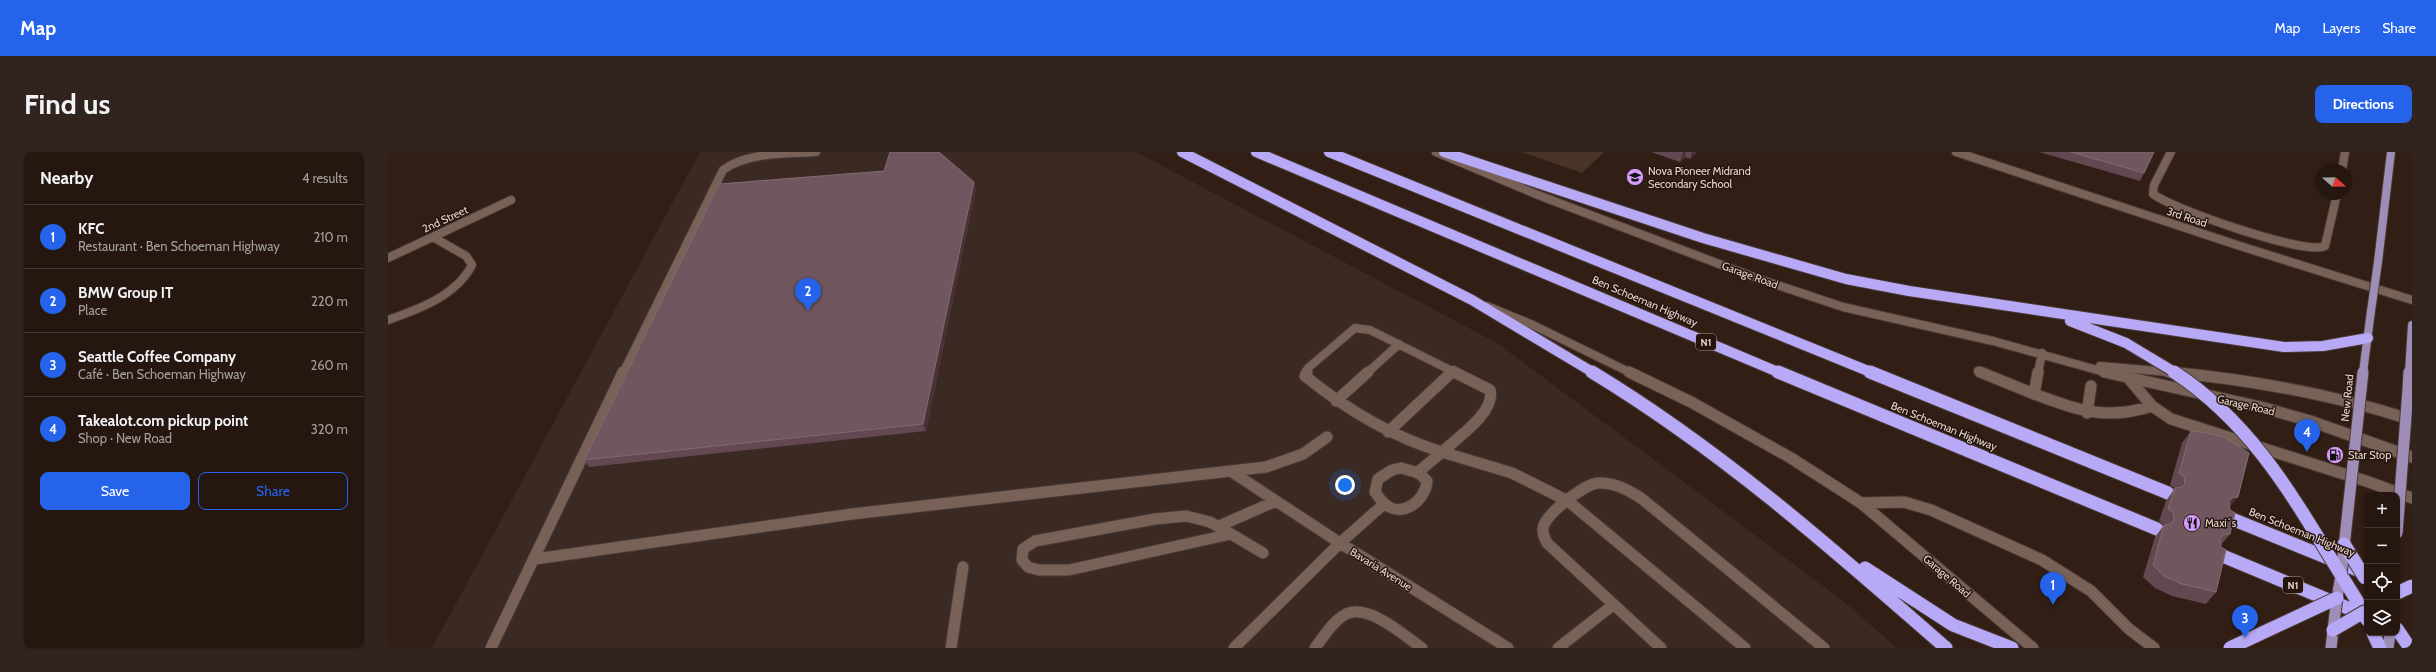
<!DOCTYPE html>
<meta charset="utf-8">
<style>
:root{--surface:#251710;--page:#31241e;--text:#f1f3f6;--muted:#a39f9f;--line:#423630;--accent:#2563eb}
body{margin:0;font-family:Cabin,sans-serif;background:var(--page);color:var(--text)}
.controls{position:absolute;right:12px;bottom:12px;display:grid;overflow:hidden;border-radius:8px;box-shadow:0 1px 3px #0004}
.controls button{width:36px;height:36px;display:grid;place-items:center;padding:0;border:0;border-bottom:1px solid var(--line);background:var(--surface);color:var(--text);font:20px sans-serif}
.compass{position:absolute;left:1928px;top:12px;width:36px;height:36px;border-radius:50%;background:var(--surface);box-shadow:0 1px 3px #0004;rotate:110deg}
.you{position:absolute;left:957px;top:333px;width:14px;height:14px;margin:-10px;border:3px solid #fff;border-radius:50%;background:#1a73e8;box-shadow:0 0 0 6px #1a73e833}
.badge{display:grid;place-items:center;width:26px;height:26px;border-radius:50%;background:var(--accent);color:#fff;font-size:13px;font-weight:700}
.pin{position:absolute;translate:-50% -33px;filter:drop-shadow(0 1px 2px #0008)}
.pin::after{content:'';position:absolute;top:21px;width:14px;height:12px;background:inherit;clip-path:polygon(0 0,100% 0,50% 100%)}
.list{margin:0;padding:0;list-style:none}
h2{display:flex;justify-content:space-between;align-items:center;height:52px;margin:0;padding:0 16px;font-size:17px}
h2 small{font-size:13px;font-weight:400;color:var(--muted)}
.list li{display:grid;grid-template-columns:26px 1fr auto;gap:12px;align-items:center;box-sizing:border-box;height:64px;padding:0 16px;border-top:1px solid var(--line)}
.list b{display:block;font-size:15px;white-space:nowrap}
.list p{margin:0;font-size:13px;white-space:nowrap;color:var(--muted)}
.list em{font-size:13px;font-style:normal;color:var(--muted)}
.actions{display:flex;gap:8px;padding:12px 16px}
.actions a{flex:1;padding:9px 0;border:1px solid var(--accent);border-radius:8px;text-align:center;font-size:14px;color:var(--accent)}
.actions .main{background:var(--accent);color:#fff}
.icon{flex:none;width:22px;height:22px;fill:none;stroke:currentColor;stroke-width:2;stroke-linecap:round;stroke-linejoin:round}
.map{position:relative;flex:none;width:2024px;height:496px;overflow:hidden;border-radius:8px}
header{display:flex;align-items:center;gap:24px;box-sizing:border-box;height:56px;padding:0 20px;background:var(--accent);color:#fff}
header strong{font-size:19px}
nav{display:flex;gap:22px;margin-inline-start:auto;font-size:14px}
.intro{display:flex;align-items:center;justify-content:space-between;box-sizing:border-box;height:96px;padding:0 24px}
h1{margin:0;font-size:28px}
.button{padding:10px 18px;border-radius:8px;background:var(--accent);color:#fff;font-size:14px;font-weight:700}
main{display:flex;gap:24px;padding:0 24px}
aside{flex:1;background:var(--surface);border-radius:8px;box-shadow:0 1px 3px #0004}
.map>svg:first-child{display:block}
</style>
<header>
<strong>Map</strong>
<nav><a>Map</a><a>Layers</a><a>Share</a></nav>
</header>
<div class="intro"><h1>Find us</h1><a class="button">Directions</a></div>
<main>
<aside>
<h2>Nearby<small>4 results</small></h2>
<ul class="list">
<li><span class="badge">1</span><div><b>KFC</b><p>Restaurant · Ben Schoeman Highway</p></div><em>210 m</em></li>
<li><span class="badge">2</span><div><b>BMW Group IT</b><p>Place</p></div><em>220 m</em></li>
<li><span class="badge">3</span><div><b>Seattle Coffee Company</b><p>Café · Ben Schoeman Highway</p></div><em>260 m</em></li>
<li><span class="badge">4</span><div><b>Takealot.com pickup point</b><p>Shop · New Road</p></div><em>320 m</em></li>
</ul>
<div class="actions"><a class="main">Save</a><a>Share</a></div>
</aside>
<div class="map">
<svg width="2024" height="496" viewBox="0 0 2024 496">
<rect width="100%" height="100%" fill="#311f16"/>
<!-- commercial -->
<path fill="#3b2a24" d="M312 0H748L1109 191 1454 448 1509 496H44Z"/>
<!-- green -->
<path fill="#493428" d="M1134 0H1216L1194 21Z"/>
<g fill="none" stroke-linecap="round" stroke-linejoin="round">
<defs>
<path id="minor-far1" d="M1048 0 1150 43 1368 126 1455 155 1605 189 1720 221
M1568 0 1852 94 2024 148
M1783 0 1766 33 1765 42C1785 57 1918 104 1937 94L1949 42
M1954 18 1957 0
M0 106 123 48
M1099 154 1145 173 1243 221
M0 168C31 157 68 144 84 113L78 104 45 85
M1712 214 1792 221
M1590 219 1595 221
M235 221 335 18C359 0 398 2 428 0
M918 221 920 216 967 176 982 178 1068 221
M979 221 1011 192
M1063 221 1066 218
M1650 221 1654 201"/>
<path id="minor" d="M919 220 917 224C959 258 1002 284 1054 300
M1241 220 1303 250 1403 306 1473 351 1645 496
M1592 220 1646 242
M1650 220 1646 242C1690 258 1718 269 1764 254
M1716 220 1873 255 1922 269 2024 305
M1781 220C1864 228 1945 242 2024 268
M1741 227 1764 254 1783 267 1981 330 2024 346
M948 249 980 220
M1699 261 1703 234
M1000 280 1064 220
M1054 300 1124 321 1180 349 1357 496
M1054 300C1069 286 1108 260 1102 238L1066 220
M1013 316 1031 321 1039 329C1038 348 1014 367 997 352 993 349 990 344 987 340L990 327 1004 318Z
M844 320 952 391 1120 496
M1029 321 1054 300
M1473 351 1516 350 1543 358 1654 408 1703 439 1741 477 1766 496
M798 364 822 370 843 382 681 418H651L640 415 634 408 635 397 647 389 767 367Z
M831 374 888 349
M843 382 875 401
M147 407 464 362 878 315 915 302 939 285
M103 496 235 220
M563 496 575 415
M846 496 952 391 996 352
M927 496C936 484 945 469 958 462 980 451 1017 484 1034 496
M1170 496 1225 453
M1273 496 1159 391C1157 387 1154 381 1155 376 1157 362 1197 332 1210 331 1226 330 1240 338 1253 346L1436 496"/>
<path id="major-far1" d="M1990 110 2003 0
M1977 205 1983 159
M2021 221 2024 173"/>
<path id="major" d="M2020 238 2021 220
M1949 446 1953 423
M1943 496 1945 478
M2000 496 2002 481"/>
<path id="highway-far1" d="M794 0 1084 148 1206 221
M868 0 1392 221
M941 0 1485 221
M1056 0 1315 86 1458 127 1521 139 1896 195 1935 194 1980 186
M1682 169 1738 191"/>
<path id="highway" d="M1204 220C1333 298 1445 397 1558 496
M1390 220 1769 377
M1482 220 1780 341
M1839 365 1977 421
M1830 402 1979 464
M1477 416 1565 473 1624 496
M1953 423 1976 460 1979 458
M2009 477 2022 496
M1985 481 1992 496"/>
</defs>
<!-- minor-far1 casing -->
<use href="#minor-far1" stroke="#493933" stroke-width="10"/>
<!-- minor casing -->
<use href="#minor" stroke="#493933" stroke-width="13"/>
<!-- major-far1 casing -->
<use href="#major-far1" stroke="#493933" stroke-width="10"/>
<!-- major casing -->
<use href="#major" stroke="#493933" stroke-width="13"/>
<!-- highway-far1 casing -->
<use href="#highway-far1" stroke="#493933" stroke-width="12"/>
<!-- highway casing -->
<use href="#highway" stroke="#493933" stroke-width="15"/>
<!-- minor-far1 -->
<use href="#minor-far1" stroke="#786258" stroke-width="8"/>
<!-- minor -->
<use href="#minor" stroke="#786258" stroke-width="11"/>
<!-- major-far1 -->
<use href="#major-far1" stroke="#9e8db7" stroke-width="8"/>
<!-- major -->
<use href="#major" stroke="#9e8db7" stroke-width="11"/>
<!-- highway-far1 -->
<use href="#highway-far1" stroke="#b8a9f6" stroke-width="10"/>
<!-- highway -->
<use href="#highway" stroke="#b8a9f6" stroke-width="13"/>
<defs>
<path id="major-bridge-far1" d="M1983 159 1990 110
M1975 221 1977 205"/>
<path id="major-bridge" d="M2009 381 2020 238
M1953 423 1975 220
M1945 478 1949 446"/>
<path id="highway-bridge-far1" d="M1738 191 1788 221"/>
<path id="highway-bridge" d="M1786 220C1865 272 1905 345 1953 423
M1956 392 1977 426
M2009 441 2024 434
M1945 478 1976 460 1979 468
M1842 496 1949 446"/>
</defs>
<!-- major-bridge-far1 casing -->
<use href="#major-bridge-far1" stroke="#493933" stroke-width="10" stroke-linecap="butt"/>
<!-- major-bridge casing -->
<use href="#major-bridge" stroke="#493933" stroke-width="13" stroke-linecap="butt"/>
<!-- highway-bridge-far1 casing -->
<use href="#highway-bridge-far1" stroke="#493933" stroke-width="12" stroke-linecap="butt"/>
<!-- highway-bridge casing -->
<use href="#highway-bridge" stroke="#493933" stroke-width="15" stroke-linecap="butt"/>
<!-- major-bridge-far1 -->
<use href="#major-bridge-far1" stroke="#9e8db7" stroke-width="8"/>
<!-- major-bridge -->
<use href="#major-bridge" stroke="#9e8db7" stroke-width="11"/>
<!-- highway-bridge-far1 -->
<use href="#highway-bridge-far1" stroke="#b8a9f6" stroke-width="10"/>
<!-- highway-bridge -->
<use href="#highway-bridge" stroke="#b8a9f6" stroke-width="13"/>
</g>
<!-- wall -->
<path fill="#634852" d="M1263 0H1309L1302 7 1297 5 1292 10Z
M1651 0H1766L1756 21 1752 29Z
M496 19 586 30 588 36 538 279 201 315 196 308Z
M1803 279 1842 356V382L1833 393 1828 440 1818 452 1784 444 1767 436 1755 425 1767 385 1776 373 1771 369 1778 349 1787 336 1782 333 1794 291Z"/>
<!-- shaded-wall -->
<path fill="#493134" d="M1295 0H1298L1297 5 1292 10Z
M1304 0H1309L1302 7Z
M586 30 588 36 538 279 535 272Z
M1850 345 1840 357 1834 358 1844 346Z"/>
<!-- building -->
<path fill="#70575f" stroke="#826b71" d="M502 0H551L586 30 535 272 196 308 331 32 496 19Z
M1683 0H1766L1756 21Z
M1803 279 1819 281 1836 285 1861 301 1850 345 1844 346 1841 350 1842 358 1847 361 1842 382 1835 383 1832 387 1833 395 1838 398 1828 440 1794 432 1776 424 1765 413 1776 373 1783 372 1786 368 1785 360 1780 357 1787 336 1794 335 1797 332 1796 324 1791 321Z"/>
<!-- icons -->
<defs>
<symbol id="school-disc" viewBox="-11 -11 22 22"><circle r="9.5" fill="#d69bfa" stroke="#26150c"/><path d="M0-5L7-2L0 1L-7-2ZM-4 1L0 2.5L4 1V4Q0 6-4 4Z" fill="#111"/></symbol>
<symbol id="fuel-disc" viewBox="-11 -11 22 22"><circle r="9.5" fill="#d69bfa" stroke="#26150c"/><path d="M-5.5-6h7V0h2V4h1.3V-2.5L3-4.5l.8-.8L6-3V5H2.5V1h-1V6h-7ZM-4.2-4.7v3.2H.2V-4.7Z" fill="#111"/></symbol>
<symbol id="restaurant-disc" viewBox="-11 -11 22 22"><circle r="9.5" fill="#d69bfa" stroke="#26150c"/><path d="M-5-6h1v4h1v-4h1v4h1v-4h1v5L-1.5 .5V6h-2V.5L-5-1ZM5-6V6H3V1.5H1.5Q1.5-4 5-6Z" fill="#111"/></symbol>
</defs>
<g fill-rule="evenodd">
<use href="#school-disc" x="1237" y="15" width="20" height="20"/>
<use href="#fuel-disc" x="1937" y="293" width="20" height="20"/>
<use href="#restaurant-disc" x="1794" y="361" width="20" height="20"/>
</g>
<g text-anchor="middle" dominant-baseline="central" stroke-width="3" stroke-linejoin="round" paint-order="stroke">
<!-- shield labels -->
<g fill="#26150c" stroke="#aa9c95" stroke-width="1">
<rect x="1308" y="182" width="20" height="16" rx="3"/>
<rect x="1895" y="425" width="20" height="16" rx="3"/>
</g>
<g font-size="10" font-weight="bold" fill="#e3d6d0">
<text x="1318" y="190">N1</text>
<text x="1905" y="433">N1</text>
</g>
<!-- poi labels -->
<g font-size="11" fill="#e3d6d0" stroke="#26150c" text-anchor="start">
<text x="1260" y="19">Nova Pioneer Midrand<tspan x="1260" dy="13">Secondary School</tspan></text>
<text x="1960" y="303">Star Stop</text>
<text x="1817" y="371">Maxi´s</text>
</g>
<!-- street labels -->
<g font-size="11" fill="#e3d6d0" stroke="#26150c">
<text transform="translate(1799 65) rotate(18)">3rd Road</text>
<text transform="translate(57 67) rotate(-25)">2nd Street</text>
<text transform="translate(1362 123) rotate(20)">Garage Road</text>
<text transform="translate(1257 149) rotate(23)">Ben Schoeman Highway</text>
<text transform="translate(1959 246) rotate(-84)">New Road</text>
<text transform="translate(1858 253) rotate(13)">Garage Road</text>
<text transform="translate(1556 274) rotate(22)">Ben Schoeman Highway</text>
<text transform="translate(1914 380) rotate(22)">Ben Schoeman Highway</text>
<text transform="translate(993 417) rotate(32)">Bavaria Avenue</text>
<text transform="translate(1559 424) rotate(41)">Garage Road</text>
</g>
</g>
</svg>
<div class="controls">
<button>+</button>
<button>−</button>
<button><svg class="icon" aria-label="locate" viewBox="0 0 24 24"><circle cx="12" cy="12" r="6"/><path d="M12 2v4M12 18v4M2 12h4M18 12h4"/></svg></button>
<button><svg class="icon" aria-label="layers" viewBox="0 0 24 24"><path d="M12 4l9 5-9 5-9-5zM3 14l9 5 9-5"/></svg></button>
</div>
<svg class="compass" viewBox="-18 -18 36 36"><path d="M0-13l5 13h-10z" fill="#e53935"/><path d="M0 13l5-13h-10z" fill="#a39f9f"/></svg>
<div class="you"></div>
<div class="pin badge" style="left:1665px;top:453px">1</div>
<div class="pin badge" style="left:420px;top:159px">2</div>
<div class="pin badge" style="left:1857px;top:486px">3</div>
<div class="pin badge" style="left:1919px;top:300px">4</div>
</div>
</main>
